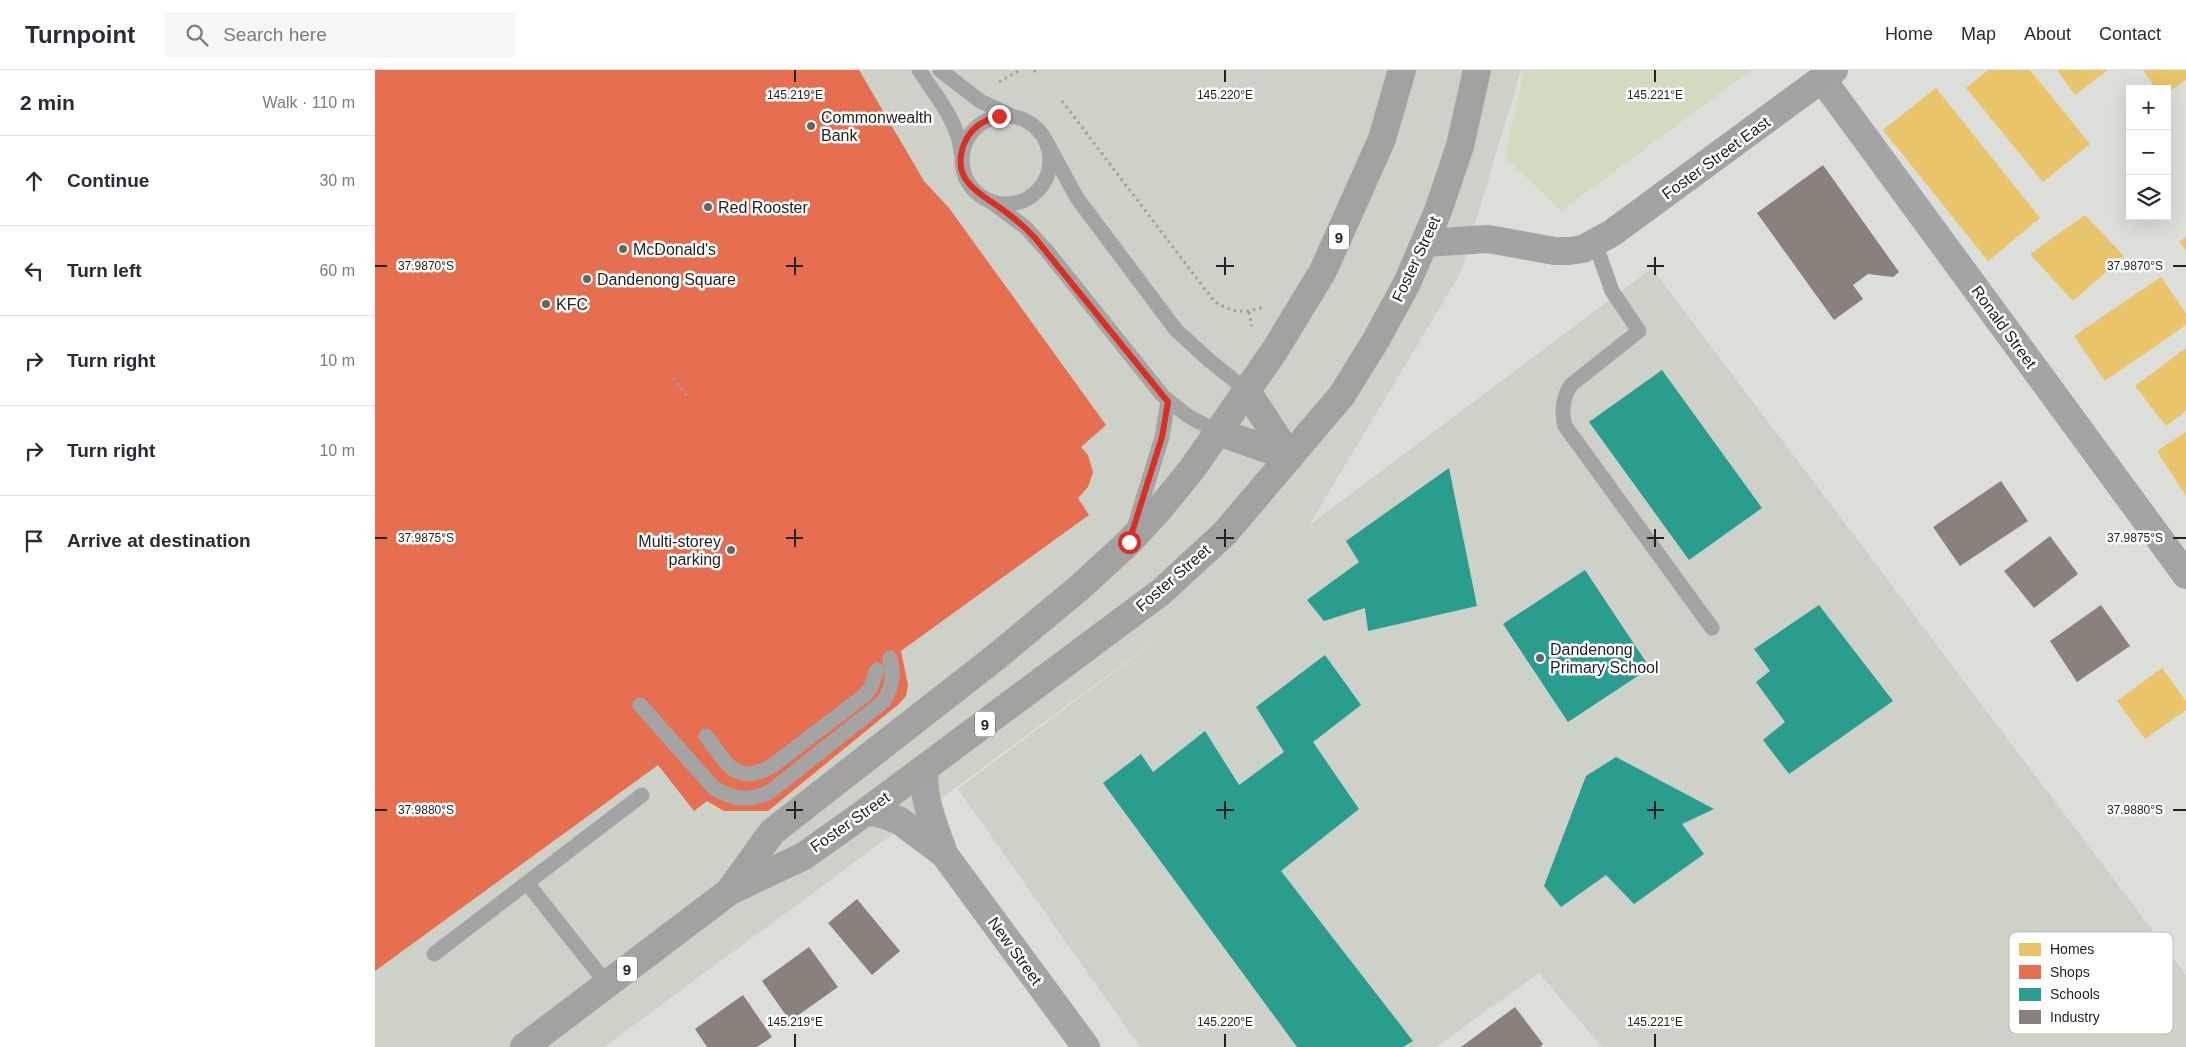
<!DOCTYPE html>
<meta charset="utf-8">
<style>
:root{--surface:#fff;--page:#f7f7f7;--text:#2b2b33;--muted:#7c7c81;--line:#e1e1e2}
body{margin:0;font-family:Arial,sans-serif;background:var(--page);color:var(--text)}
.controls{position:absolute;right:15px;top:15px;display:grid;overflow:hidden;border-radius:0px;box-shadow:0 5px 20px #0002}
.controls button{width:45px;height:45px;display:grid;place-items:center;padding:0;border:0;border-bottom:1px solid var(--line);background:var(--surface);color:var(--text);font:25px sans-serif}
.stop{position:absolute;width:15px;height:15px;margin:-11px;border:4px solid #d93025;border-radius:50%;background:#fff}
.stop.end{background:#d93025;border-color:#fff;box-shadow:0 1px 5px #0008}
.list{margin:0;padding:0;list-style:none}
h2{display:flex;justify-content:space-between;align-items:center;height:65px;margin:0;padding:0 20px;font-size:21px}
h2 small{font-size:16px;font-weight:400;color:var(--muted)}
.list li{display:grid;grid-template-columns:32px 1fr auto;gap:15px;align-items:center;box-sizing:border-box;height:90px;padding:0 20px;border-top:1px solid var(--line)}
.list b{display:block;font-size:19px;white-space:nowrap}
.list em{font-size:16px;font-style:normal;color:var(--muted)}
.icon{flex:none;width:28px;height:28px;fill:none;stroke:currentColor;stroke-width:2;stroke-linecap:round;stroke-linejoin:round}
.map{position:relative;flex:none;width:1811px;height:977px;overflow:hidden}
header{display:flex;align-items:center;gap:30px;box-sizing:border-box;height:70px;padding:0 25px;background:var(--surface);border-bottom:1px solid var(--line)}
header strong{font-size:24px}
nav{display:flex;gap:28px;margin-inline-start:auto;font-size:18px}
.search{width:350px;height:45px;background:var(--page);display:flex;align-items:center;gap:12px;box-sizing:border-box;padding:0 18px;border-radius:0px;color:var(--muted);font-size:19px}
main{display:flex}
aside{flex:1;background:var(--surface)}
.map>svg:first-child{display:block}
</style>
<header>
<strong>Turnpoint</strong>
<div class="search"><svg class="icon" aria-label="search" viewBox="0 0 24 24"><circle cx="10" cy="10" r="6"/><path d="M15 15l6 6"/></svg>Search here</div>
<nav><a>Home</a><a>Map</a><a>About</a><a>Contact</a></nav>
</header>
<main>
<aside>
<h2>2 min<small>Walk · 110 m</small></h2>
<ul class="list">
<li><svg class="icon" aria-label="ahead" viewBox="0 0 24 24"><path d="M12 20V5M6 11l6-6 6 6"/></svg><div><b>Continue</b></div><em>30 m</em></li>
<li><svg class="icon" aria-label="left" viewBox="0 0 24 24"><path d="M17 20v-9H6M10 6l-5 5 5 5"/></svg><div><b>Turn left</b></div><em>60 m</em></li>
<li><svg class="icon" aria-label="right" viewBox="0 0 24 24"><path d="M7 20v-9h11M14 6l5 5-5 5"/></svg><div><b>Turn right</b></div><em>10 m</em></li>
<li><svg class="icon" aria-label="right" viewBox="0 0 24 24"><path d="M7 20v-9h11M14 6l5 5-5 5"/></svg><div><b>Turn right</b></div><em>10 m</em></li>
<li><svg class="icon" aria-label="arrive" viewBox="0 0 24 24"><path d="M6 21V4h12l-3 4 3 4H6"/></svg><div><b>Arrive at destination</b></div></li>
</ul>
</aside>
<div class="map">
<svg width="1811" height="977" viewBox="0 0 1811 977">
<rect width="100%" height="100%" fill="#dcdeda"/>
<!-- built -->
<path fill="#cdd1c7" d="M0 0H1146L1085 204 934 455 1277 198 1811 905V977H1227L1164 903 1061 977H765L583 719 816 544 229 977H0Z"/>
<!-- green -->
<path fill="#d2dbc0" d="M1149 0H1376L1186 141 1130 87Z"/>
<!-- homes -->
<path fill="#e9c46a" d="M1613 0H1655L1715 74 1668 112 1591 18Z
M1682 0H1733L1700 25Z
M1768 0H1811V10L1792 23V19H1781Z
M1561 18 1665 148 1613 191 1508 60Z
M1710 145 1749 186 1698 231 1655 184Z
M1811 167V180L1804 172Z
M1786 207 1811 243V255L1730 311 1699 266Z
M1811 278V341L1791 356 1760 316Z
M1811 362V426L1782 381Z
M1787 598 1811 631V640L1770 669 1742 631Z"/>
<!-- shops -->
<path fill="#e76f51" d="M0 0H484L549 111 574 138 731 355 706 377 713 385 718 402 713 417 703 428 714 445 526 581 533 615 531 626 524 634 393 741H349L332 731 319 741 283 695 0 901Z"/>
<!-- schools -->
<path fill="#2a9d8f" d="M1287 300 1387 438 1314 490 1214 352Z
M1074 398 1102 536 993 561 990 538 949 551 932 530 984 492 971 471Z
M1210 500 1275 598 1193 652 1128 554Z
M1444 535 1518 631 1414 704 1388 670 1410 652 1381 612 1395 601 1379 579Z
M950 585 986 635 938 672 984 739 906 801 1038 971 1028 977H922L728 713 766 684 778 702 830 661 864 715 909 682 881 637Z
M1241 687 1339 739 1307 754 1329 784 1259 834 1231 805 1186 837 1169 816 1211 706Z"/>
<!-- industry -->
<path fill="#8a817c" d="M1448 95 1524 202 1518 207 1493 204 1478 215 1488 229 1459 250 1382 143Z
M1626 411 1653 451 1585 496 1558 457Z
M1675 466 1703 504 1659 538 1629 501Z
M1726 535 1755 576 1702 612 1675 571Z
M482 829 525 881 497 905 453 853Z
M434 877 463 917 415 951 387 911Z
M368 925 397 967 382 977H332L320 959Z
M1140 937 1168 974 1165 977H1086Z"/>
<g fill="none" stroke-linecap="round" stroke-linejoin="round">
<!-- path -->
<path stroke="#a09f9e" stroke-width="3" stroke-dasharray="2.5 4" stroke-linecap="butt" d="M659 0 662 4
M624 12 645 0
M687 31 839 231C856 243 871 244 890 236
M874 242 877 256
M298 308 312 326"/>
<!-- lane -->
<path stroke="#a5a4a4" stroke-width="15" d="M544 0C560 25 584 52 586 83
M565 0 605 31 637 46
M587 90a44 44 0 1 1 88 0a44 44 0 1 1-88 0Z
M672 73 702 128 801 260 835 291 871 320
M615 131 650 157 672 181 788 326 813 346 843 362
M1220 173 1237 221 1264 261 1196 315C1188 327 1186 342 1190 356L1337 558
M759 458 787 367 793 331
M265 635 339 718C359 730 375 732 396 721L508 632C518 616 519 606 515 588
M331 666C352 693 360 717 397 696L490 625 496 617 502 600
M152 813 232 914
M59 884 267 725"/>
<!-- street -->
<path stroke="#a5a4a4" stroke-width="28" d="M1447 9 1811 505
M550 698C546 728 560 756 569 784
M492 741 513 746 525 751 569 784 711 977"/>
<!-- secondary -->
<path stroke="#a4a3a3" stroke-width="28" d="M1050 173 1113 169 1180 181H1194L1208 179 1237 163 1459 0"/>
<!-- highway -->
<path stroke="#a2a2a0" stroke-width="28" d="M871 320 915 387
M843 362 915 387
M356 819 397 762 621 587 704 518 754 472 786 437 817 399 900 280 948 201 1007 69 1027 0
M149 977 355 821 429 786 492 741 786 522 850 463 967 325 1001 270 1032 213 1063 141 1085 76 1102 0"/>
</g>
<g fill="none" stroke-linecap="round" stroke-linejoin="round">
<!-- route -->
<path stroke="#d93025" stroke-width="6" d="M624 46C608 50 595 59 589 74 575 111 605 123 628 140 639 148 650 157 660 168L793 332 787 367 754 472"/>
</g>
<!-- ticks -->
<path fill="none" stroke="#232422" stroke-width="2" d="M420 0V12M850 0V12M1280 0V12M420 187V205M850 187V205M1280 187V205M0 196H12M411 196H428M841 196H859M1272 196H1289M1798 196H1811M420 459V477M850 459V477M1280 459V477M0 468H12M411 468H428M841 468H859M1272 468H1289M1798 468H1811M420 731V749M850 731V749M1280 731V749M0 740H12M411 740H428M841 740H859M1272 740H1289M1798 740H1811M420 964V977M850 964V977M1280 964V977"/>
<!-- markers -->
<g fill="#646562" stroke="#fff" stroke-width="2">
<circle cx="436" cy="56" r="5"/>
<circle cx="333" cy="137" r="5"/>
<circle cx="248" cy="179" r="5"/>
<circle cx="212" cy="209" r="5"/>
<circle cx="171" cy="234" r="5"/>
<circle cx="356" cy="480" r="5"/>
<circle cx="1165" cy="588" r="5"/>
</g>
<g text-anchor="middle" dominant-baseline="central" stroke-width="5" stroke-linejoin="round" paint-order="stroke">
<!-- shield labels -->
<g fill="#fff" stroke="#656664" stroke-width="1">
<rect x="954" y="154.5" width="20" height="25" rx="4"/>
<rect x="600" y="641.5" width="20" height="25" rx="4"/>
<rect x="242" y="886.5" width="20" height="25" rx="4"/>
</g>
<g font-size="15" font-weight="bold" fill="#232422">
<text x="964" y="167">9</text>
<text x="610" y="654">9</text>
<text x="252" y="899">9</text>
</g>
<!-- poi labels -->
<g font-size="16" fill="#232422" stroke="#fff" text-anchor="start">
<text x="446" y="47">Commonwealth<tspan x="446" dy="18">Bank</tspan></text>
<text x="343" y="137">Red Rooster</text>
<text x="258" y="179">McDonald's</text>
<text x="222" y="209">Dandenong Square</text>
<text x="181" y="234">KFC</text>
<text x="346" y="471" text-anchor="end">Multi-storey<tspan x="346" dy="18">parking</tspan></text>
<text x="1175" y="579">Dandenong<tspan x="1175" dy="18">Primary School</tspan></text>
</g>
<!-- street labels -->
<g font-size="16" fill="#232422" stroke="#fff">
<text transform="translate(1341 88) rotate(-36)">Foster Street East</text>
<text transform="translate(1041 189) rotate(-65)">Foster Street</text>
<text transform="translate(1629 257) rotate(54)">Ronald Street</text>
<text transform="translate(798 508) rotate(-41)">Foster Street</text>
<text transform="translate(475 752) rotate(-35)">Foster Street</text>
<text transform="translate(640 881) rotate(54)">New Street</text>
</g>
</g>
<!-- legend -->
<rect x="1634" y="862" width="164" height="102" rx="8" fill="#fff" stroke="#bdbdbd" stroke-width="1"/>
<rect x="1644" y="873" width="22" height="13" fill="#e9c46a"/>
<rect x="1644" y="895" width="22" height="14" fill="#e76f51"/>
<rect x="1644" y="918" width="22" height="13" fill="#2a9d8f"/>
<rect x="1644" y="940" width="22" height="14" fill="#8a817c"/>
<g font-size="14" fill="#232422">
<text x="1675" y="884">Homes</text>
<text x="1675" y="907">Shops</text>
<text x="1675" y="929">Schools</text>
<text x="1675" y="952">Industry</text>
</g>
<g font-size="12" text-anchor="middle" fill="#232422" stroke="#fff" stroke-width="5" stroke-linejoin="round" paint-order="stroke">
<text x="420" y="29">145.219°E</text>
<text x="850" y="29">145.220°E</text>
<text x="1280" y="29">145.221°E</text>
<text x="51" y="200">37.9870°S</text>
<text x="1760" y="200">37.9870°S</text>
<text x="51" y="472">37.9875°S</text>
<text x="1760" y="472">37.9875°S</text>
<text x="51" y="744">37.9880°S</text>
<text x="1760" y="744">37.9880°S</text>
<text x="420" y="956">145.219°E</text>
<text x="850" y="956">145.220°E</text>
<text x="1280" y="956">145.221°E</text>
</g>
</svg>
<div class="controls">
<button>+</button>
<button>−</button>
<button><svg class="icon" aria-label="layers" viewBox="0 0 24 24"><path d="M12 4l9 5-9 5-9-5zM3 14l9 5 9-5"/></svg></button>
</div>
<div class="stop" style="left:754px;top:472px"></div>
<div class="stop end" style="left:624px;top:46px"></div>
</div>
</main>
